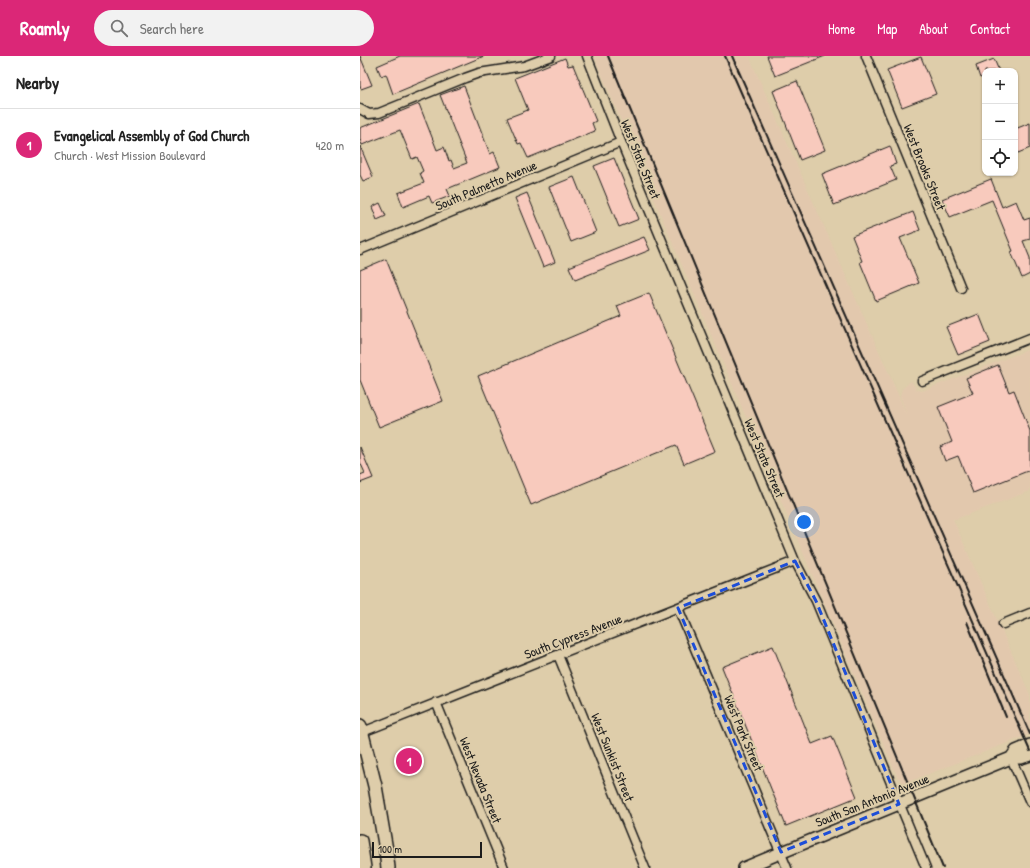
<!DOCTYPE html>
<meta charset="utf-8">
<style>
:root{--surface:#fff;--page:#f2f2f2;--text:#222;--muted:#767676;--line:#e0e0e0;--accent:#db2777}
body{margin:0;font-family:"Patrick Hand",sans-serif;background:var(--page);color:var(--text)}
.controls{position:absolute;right:12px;top:12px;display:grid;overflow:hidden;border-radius:8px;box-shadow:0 1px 3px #0004}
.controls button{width:36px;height:36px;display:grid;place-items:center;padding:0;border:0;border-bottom:1px solid var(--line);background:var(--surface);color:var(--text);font:20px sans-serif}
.scale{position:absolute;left:12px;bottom:10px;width:110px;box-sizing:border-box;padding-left:4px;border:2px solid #1c1c1c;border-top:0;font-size:11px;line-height:14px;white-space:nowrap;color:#1c1c1c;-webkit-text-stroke:3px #decdaa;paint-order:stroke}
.you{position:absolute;left:444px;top:466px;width:14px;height:14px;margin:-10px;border:3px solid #fff;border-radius:50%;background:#1a73e8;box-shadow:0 0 0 6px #1a73e833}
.badge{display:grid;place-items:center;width:26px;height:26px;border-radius:50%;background:var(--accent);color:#fff;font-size:13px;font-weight:700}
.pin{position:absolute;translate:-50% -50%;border:2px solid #fff;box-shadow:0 1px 4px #0006}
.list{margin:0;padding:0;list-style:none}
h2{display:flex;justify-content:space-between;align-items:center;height:52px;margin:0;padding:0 16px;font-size:17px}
h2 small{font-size:13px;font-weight:400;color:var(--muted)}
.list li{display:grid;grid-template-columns:26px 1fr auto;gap:12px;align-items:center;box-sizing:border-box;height:72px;padding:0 16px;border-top:1px solid var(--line)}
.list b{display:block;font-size:15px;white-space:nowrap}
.list p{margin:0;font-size:13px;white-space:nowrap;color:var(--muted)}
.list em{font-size:13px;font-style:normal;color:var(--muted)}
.icon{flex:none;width:22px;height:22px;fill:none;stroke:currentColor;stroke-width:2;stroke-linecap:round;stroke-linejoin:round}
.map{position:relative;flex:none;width:670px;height:812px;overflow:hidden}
header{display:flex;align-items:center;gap:24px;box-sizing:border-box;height:56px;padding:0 20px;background:var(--accent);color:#fff}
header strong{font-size:19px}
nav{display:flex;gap:22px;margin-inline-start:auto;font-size:14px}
.search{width:280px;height:36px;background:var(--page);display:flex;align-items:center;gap:10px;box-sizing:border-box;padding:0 14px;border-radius:22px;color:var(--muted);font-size:15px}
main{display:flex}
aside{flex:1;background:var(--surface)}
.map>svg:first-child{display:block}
</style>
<header>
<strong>Roamly</strong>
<div class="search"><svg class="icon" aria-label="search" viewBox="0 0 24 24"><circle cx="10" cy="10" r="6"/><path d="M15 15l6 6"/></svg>Search here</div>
<nav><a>Home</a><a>Map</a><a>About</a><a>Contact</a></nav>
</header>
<main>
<aside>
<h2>Nearby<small></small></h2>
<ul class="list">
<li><span class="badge">1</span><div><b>Evangelical Assembly of God Church</b><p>Church · West Mission Boulevard</p></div><em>420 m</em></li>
</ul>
</aside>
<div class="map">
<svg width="670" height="812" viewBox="0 0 670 812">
<rect width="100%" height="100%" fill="#decdaa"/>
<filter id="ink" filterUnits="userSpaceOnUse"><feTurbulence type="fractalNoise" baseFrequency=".025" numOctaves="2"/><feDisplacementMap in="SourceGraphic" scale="8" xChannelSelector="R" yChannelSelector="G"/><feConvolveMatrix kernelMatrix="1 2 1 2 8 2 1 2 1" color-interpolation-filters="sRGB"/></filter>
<g filter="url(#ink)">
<!-- built -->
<path fill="#e2c8ad" d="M234 0H389L547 359 540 340 542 333 551 325 557 334 562 335 670 293V435L596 463H593L670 639V678L543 728 537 720Z"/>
<!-- building -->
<path fill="#f8cabd" stroke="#1c1c1c" d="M0 0 12 29 1 33 0 30Z
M40 0H124L33 38 26 18 21 20 17 10Z
M407 0H465L415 20Z
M561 1 576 38 542 51 527 14Z
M205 2 208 10 213 9 236 65 232 67 235 75 168 102 161 87 158 88 147 62 168 54 155 22Z
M634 3 639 15H625V20L620 22 616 10Z
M437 25 465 94 440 104 413 35Z
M104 30 130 98 134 96 140 111 87 133 90 140 72 147 69 140 43 151 38 137 64 127 60 117 63 115 57 101 52 103 40 74 2 89 0 83V72L59 48 77 94 84 91 89 105 91 104 94 112 107 107 80 39Z
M670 67V92L658 97 655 89V73Z
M0 90 13 121 3 125 0 119Z
M530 90 536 108 530 110 536 124 474 149 462 118Z
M254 102 279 163 259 171 234 110Z
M214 121 236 176 211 186 189 131Z
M631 123 642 151 656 145 664 164 670 162V183L663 185 670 202V218L662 222 651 196 653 195 632 144 590 161 582 143Z
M167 137 195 206 183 211 155 142Z
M20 147 26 160 17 164 12 151Z
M553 156 560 174 540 182 559 227 516 245 500 206 502 205 492 180Z
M284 181 290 194 215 224 209 211Z
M26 203 83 345 19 371 0 324V214Z
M289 237 355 395 324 408 316 389 171 449 118 320 261 260 257 250Z
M619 258 630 286 598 299 586 271Z
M638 309 649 336 654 334 670 375V414L613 437 598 400 585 405 580 391 592 386 578 351 613 337 606 322Z
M0 391 13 422 0 427V419L5 417 0 406Z
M413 590 452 688 472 680 497 741 426 770 362 611Z"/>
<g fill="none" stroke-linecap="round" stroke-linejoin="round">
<defs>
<path id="minor" d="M227 0 261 86 423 476 435 505 456 545 566 812
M506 0 601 232
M0 53 9 58 19 57 105 22 119 17 164 10 191 0
M0 194 261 86
M562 325 670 282
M318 552 427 812
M643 568 670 557
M198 599 285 812
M76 646 144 812
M0 677 435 505
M651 702 670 746"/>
<path id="tertiary" d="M651 702 656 695 670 689
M384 812 602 722 651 702H661L670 699"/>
<path id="primary" d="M0 670 15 730 26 794 28 812
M0 785 4 812"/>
</defs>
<!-- minor casing -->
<use href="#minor" stroke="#1c1c1c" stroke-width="11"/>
<!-- tertiary casing -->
<use href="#tertiary" stroke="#1c1c1c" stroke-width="14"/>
<!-- primary casing -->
<use href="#primary" stroke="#1c1c1c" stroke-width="16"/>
<!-- minor -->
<use href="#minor" stroke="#decdaa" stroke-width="8"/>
<!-- tertiary -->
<use href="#tertiary" stroke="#decdaa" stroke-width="11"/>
<!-- primary -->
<use href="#primary" stroke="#decdaa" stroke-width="13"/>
<!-- rail -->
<path stroke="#1c1c1c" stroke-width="2" d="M248 0 583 812
M365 0 670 695
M372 0 670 678
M607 566 646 661"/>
</g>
</g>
<!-- marked area -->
<path fill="none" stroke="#1d4ed8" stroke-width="3" stroke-dasharray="8 5" stroke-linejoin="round" d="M435 505 456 545 539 748 421 796 318 552Z"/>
<g text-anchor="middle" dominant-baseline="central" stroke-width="4" stroke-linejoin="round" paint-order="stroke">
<!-- street labels -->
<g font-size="13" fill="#1c1c1c" stroke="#decdaa">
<text transform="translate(281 103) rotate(68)">West State Street</text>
<text transform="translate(565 111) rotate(68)">West Brooks Street</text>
<text transform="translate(126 129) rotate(-23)">South Palmetto Avenue</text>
<text transform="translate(405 402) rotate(67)">West State Street</text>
<text transform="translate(213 580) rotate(-21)">South Cypress Avenue</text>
<text transform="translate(384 677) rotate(67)">West Park Street</text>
<text transform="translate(253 701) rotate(68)">West Sunkist Street</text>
<text transform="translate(121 724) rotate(68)">West Nevada Street</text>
<text transform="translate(512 744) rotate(-22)">South San Antonio Avenue</text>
</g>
</g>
</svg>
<div class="controls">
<button>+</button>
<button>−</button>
<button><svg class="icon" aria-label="locate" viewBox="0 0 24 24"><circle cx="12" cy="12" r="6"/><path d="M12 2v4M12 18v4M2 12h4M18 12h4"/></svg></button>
</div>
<div class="scale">100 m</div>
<div class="you"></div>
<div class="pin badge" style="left:49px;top:705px">1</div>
</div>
</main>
